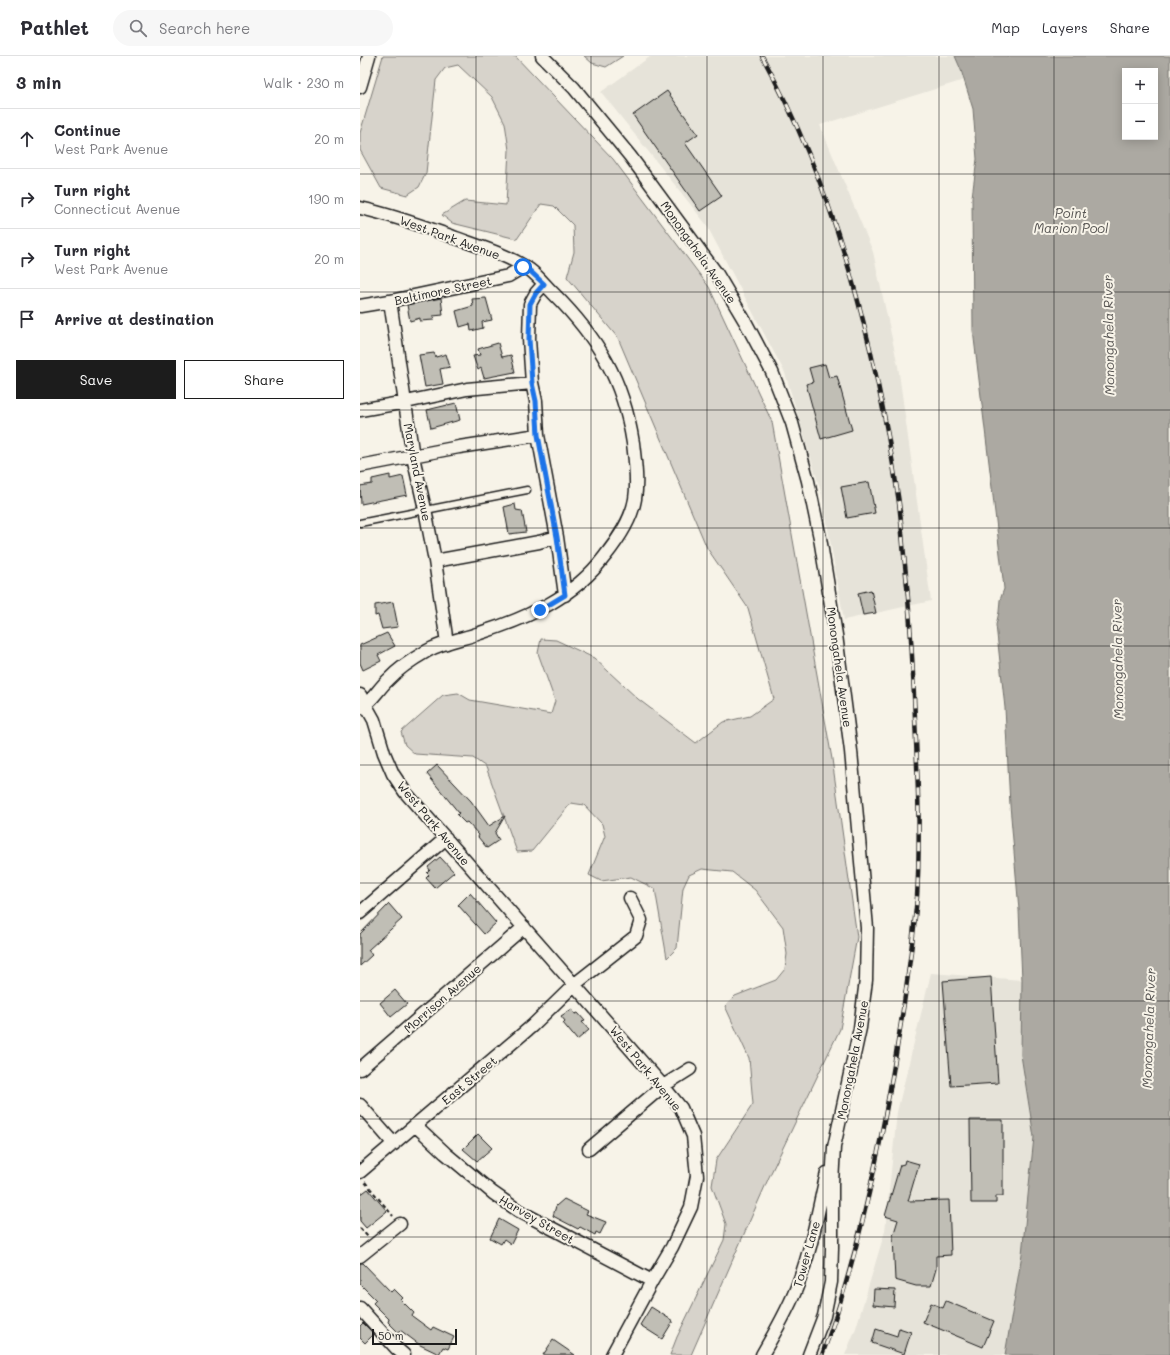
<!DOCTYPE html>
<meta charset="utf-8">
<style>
:root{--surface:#fff;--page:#f7f7f7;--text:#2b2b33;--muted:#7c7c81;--line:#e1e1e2;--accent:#1c1c1c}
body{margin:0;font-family:Mali,sans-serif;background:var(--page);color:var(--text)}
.controls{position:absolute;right:12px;top:12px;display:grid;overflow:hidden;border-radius:0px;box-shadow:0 2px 10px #0003}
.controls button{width:36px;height:36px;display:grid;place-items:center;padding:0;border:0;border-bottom:1px solid var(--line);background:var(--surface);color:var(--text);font:20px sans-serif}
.scale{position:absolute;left:12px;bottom:10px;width:85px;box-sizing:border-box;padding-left:4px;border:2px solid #1c1c1c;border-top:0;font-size:11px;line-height:14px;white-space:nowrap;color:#1c1c1c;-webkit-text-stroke:3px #f7f3e8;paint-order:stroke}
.stop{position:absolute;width:12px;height:12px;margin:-9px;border:3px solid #1a73e8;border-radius:50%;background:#fff}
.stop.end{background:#1a73e8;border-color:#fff;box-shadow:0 1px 4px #0008}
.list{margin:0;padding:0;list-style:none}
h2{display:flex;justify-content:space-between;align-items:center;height:52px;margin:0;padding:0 16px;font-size:17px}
h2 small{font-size:13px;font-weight:400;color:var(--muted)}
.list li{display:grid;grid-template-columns:26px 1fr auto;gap:12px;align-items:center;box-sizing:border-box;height:60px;padding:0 16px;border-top:1px solid var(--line)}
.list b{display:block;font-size:15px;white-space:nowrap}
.list p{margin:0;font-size:13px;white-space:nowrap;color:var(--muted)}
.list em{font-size:13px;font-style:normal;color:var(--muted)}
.actions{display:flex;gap:8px;padding:12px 16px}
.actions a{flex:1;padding:9px 0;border:1px solid var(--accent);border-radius:0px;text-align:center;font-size:14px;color:var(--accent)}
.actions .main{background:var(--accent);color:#fff}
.icon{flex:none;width:22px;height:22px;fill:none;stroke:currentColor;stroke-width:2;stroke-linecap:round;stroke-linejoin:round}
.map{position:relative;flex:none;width:810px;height:1299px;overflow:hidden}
header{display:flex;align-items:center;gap:24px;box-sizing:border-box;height:56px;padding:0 20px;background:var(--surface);border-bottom:1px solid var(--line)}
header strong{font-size:19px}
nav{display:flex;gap:22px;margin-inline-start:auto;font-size:14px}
.search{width:280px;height:36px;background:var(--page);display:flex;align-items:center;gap:10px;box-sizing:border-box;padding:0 14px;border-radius:22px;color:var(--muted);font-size:15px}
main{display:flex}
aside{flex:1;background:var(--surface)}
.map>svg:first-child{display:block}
</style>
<header>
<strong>Pathlet</strong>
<div class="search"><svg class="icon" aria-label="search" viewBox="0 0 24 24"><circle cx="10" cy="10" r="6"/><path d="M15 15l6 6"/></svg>Search here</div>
<nav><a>Map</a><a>Layers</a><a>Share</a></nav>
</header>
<main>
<aside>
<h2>3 min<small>Walk · 230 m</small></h2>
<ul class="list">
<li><svg class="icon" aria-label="ahead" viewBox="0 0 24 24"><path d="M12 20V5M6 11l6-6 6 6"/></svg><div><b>Continue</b><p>West Park Avenue</p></div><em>20 m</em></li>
<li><svg class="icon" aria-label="right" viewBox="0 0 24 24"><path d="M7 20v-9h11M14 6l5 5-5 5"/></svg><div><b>Turn right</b><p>Connecticut Avenue</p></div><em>190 m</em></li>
<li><svg class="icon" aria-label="right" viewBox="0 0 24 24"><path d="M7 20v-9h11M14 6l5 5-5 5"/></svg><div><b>Turn right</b><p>West Park Avenue</p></div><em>20 m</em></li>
<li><svg class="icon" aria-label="arrive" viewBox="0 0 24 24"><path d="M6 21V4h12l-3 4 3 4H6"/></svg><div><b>Arrive at destination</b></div></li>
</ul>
<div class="actions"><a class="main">Save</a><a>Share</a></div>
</aside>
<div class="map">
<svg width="810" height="1299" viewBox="0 0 810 1299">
<rect width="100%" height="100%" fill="#f7f3e8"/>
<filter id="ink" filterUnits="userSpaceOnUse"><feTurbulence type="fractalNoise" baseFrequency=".025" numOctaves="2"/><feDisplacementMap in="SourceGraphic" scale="8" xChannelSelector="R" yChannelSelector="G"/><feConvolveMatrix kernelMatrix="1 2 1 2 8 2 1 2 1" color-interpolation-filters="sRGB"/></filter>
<g filter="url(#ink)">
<!-- built -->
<path fill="#e6e3d9" d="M291 0H595L604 24 460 69 513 196 538 310 571 545 484 564 462 439 425 317 346 168 241 36Z
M571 917 662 924 661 999 674 1081 662 1198 645 1299H485L496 1272 525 1175 537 1056Z"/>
<!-- green -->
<path fill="#d7d3cb" stroke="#7a7874" d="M23 0H155L253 103 349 231 412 366 472 703 497 881 480 973 409 1121 331 1299H310L317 1281 364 1184 366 1168 352 1130 356 1104 393 1048 389 1002 365 950 375 940 416 924 425 913 427 898 423 871 395 834 372 816 342 813 329 819 323 832 317 892 307 902 295 833 271 821 241 825 229 819 245 780 242 768 224 749 211 747 172 795 157 796 126 711 113 702 55 698 45 689 41 676 83 639 98 637 110 644 191 658 195 645 178 597 181 583 196 584 234 602 278 643 336 687 363 666 390 660 414 643 388 552 347 492 258 282 207 221 214 196 213 169 194 150 181 148 157 183 92 167 82 159 105 145 146 149 149 94 145 67 132 41 98 9 85 12 76 24 66 117 59 131 47 139 21 132 0 94V77Z
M224 0H263L246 11 232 7Z"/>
<!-- water -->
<path fill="#aca9a2" stroke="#72716c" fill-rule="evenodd" d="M595 0H810V1299H645L662 1198 674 1081 661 999 662 924 659 854 650 749 645 652 636 569 639 556 640 544 644 533 643 523 613 274 612 141 617 103 613 53 601 14ZM765 15H795V81H765Z"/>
<!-- building -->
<path fill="#c0beb5" stroke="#1c1c1c" d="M307 35 338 78 325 87 362 140 340 155 273 59Z
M81 242 83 259 73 260 74 264 60 265V262L50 265 47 249Z
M126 242 132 264 122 266 123 272 111 275 110 268 100 271 96 255 113 250 112 243Z
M138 287 142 301 151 299 155 316 124 322 121 312 118 314 113 300 120 299 118 293Z
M74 297 76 301 86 298 90 311 80 313 83 328 65 331 59 299Z
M465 308 469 322 477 320 492 374 461 383 446 328 453 326 449 312Z
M96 347 100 364 71 372 67 354Z
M30 419V423L43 420 47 439 1 448 0 430 12 428V423Z
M509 426 515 457 487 462 481 431Z
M155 448 156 454 162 455 166 476 149 478 144 451Z
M511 534 516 557 503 559 498 537Z
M33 546 38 571 22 573 18 559 15 560V549Z
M27 577 35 590 18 599 21 605 3 614 0 607V589Z
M77 709 111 745 129 770 145 760 135 777 139 784 127 792 118 781 119 779 107 766 105 767 97 759 99 757 67 718Z
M80 801 94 816 75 832 66 822 69 819 67 817 70 814 68 811Z
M110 837 136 867 124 878 98 849Z
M29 848 42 863 8 894 12 899 0 910V878Z
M631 921 638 1027 591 1030 583 925Z
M35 934 47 948 31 961 20 947Z
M212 953 215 958 218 957 225 965 222 966 229 974 217 984 203 967 205 965 201 960Z
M610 1064H643V1140H636V1147H611Z
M118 1078 132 1092 117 1105 103 1093Z
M545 1104 559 1108 548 1145 589 1144 591 1199 576 1200V1213L571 1230H556L535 1224 533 1180 538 1164 525 1160 540 1109 544 1108Z
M8 1133 27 1155 6 1172 0 1165V1139Z
M204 1143 228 1155 226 1158 246 1166 240 1178 236 1176 235 1179 220 1171 218 1173 193 1160 196 1150Z
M139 1163 158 1174 151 1188 144 1183 141 1188 130 1182Z
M0 1207H3L31 1236 34 1233 43 1242 41 1244 54 1257 52 1260 71 1274 73 1271 94 1281 88 1293 83 1291 79 1298 60 1289 40 1274 38 1276 28 1266 29 1263 13 1247 16 1244 0 1228Z
M514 1233 535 1234 534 1251 513 1249Z
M586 1245 634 1265 623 1291 563 1266 571 1247 583 1252Z
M291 1251 313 1265 302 1283 280 1269Z
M3 1267 14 1278 5 1287 0 1282V1270Z
M539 1272 551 1276 544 1298 512 1287 516 1273 537 1280Z
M193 1284 215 1299H183Z"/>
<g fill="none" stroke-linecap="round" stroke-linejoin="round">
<defs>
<path id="lane" d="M0 467 167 434"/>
<path id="street" d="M182 0 214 32 270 100 357 218 386 267 412 316 432 367 448 425 460 482 476 579 491 695 507 872 506 924 500 972 474 1091 472 1128V1192L471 1226 464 1260 449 1299
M0 31 9 0
M0 152C33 159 65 171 96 182 121 191 148 199 170 214 178 220 186 230 193 237 238 282 263 323 273 387 275 405 278 425 275 443 272 462 257 485 245 500 214 541 168 562 120 577 103 583 83 586 67 595 53 603 39 612 28 624 18 633 12 646 0 652
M184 228 176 237 170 248 169 283 172 327 176 345 178 379 197 481 205 539
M30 245 53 401 65 453 75 505 87 587
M0 250 30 245 148 220 163 211
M0 354 46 346 107 333 172 327
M0 410 99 391 178 379
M75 505 179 486 197 481
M0 639 14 664 24 697 33 718 45 736 303 1030 321 1052 333 1080 337 1120 331 1151 312 1191 292 1225 252 1299
M0 857 86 782
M0 1013 164 871
M0 1049 34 1088
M55 1069 85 1097 133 1137 159 1155 292 1225
M229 1093 303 1030 330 1013
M0 1116 172 970 215 928 276 880 281 864 270 842
M0 1200 40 1168
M0 1252 36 1292 44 1299
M402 1299C415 1276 429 1253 438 1228 452 1192 458 1154 467 1117"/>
</defs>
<!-- lane casing -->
<use href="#lane" stroke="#1c1c1c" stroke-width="9"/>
<!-- street casing -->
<use href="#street" stroke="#1c1c1c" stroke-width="15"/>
<!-- path -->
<path stroke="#1c1c1c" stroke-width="2" stroke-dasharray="4 3" stroke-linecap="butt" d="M5 1126 33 1160
M0 1172 8 1181"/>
<!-- lane -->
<use href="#lane" stroke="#f7f3e8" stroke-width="6"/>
<!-- street -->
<use href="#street" stroke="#f7f3e8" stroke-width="12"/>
<defs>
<path id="rail" d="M402 0C476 135 515 288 538 440 541 459 542 480 544 499 549 546 552 593 554 640 557 707 561 774 557 841 554 876 549 912 544 947 536 1000 527 1053 516 1105 502 1171 486 1237 462 1299"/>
</defs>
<!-- rail casing -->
<use href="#rail" stroke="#1c1c1c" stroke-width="4.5"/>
<!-- rail -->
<use href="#rail" stroke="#f7f3e8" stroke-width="3" stroke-dasharray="9" stroke-linecap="butt"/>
</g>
</g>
<g fill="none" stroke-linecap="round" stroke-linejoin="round" filter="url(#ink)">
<!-- route -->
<path stroke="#1a73e8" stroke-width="5" d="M163 211 170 215 184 228 176 237 170 248 169 283 172 327 176 345 178 379 197 481 205 539 180 554"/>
</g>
<!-- grid -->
<path fill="none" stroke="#1c1c1c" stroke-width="1" stroke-opacity="0.55" d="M116 0V1299M231 0V1299M347 0V1299M463 0V1299M579 0V1299M694 0V1299M0 118H810M0 236H810M0 354H810M0 472H810M0 590H810M0 709H810M0 827H810M0 945H810M0 1063H810M0 1181H810"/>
<g text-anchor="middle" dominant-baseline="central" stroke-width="4" stroke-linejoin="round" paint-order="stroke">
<!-- street labels -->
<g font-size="12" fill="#1c1c1c" stroke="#f7f3e8">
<text transform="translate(90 181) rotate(20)">West Park Avenue</text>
<text transform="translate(339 196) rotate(55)">Monongahela Avenue</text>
<text transform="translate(83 234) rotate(-12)">Baltimore Street</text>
<text transform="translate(58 416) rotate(79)">Maryland Avenue</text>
<text transform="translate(480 611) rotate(82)">Monongahela Avenue</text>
<text transform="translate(74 767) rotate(50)">West Park Avenue</text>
<text transform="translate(82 942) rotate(-41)">Morrison Avenue</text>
<text transform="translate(492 1004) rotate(-79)">Monongahela Avenue</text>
<text transform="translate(286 1012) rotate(51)">West Park Avenue</text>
<text transform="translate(109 1024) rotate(-40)">East Street</text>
<text transform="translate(177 1163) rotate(30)">Harvey Street</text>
<text transform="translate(446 1198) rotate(-74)">Tower Lane</text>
</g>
<!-- water labels -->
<g font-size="13" font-style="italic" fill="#565452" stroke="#f7f3e8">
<text x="711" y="156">Point<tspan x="711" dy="15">Marion Pool</tspan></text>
<text transform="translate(748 279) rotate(-91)">Monongahela River</text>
<text transform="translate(757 603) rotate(-91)">Monongahela River</text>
<text transform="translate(788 972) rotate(-88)">Monongahela River</text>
</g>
</g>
</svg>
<div class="controls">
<button>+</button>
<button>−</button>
</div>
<div class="scale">50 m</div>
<div class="stop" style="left:163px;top:211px"></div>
<div class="stop end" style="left:180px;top:554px"></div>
</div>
</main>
